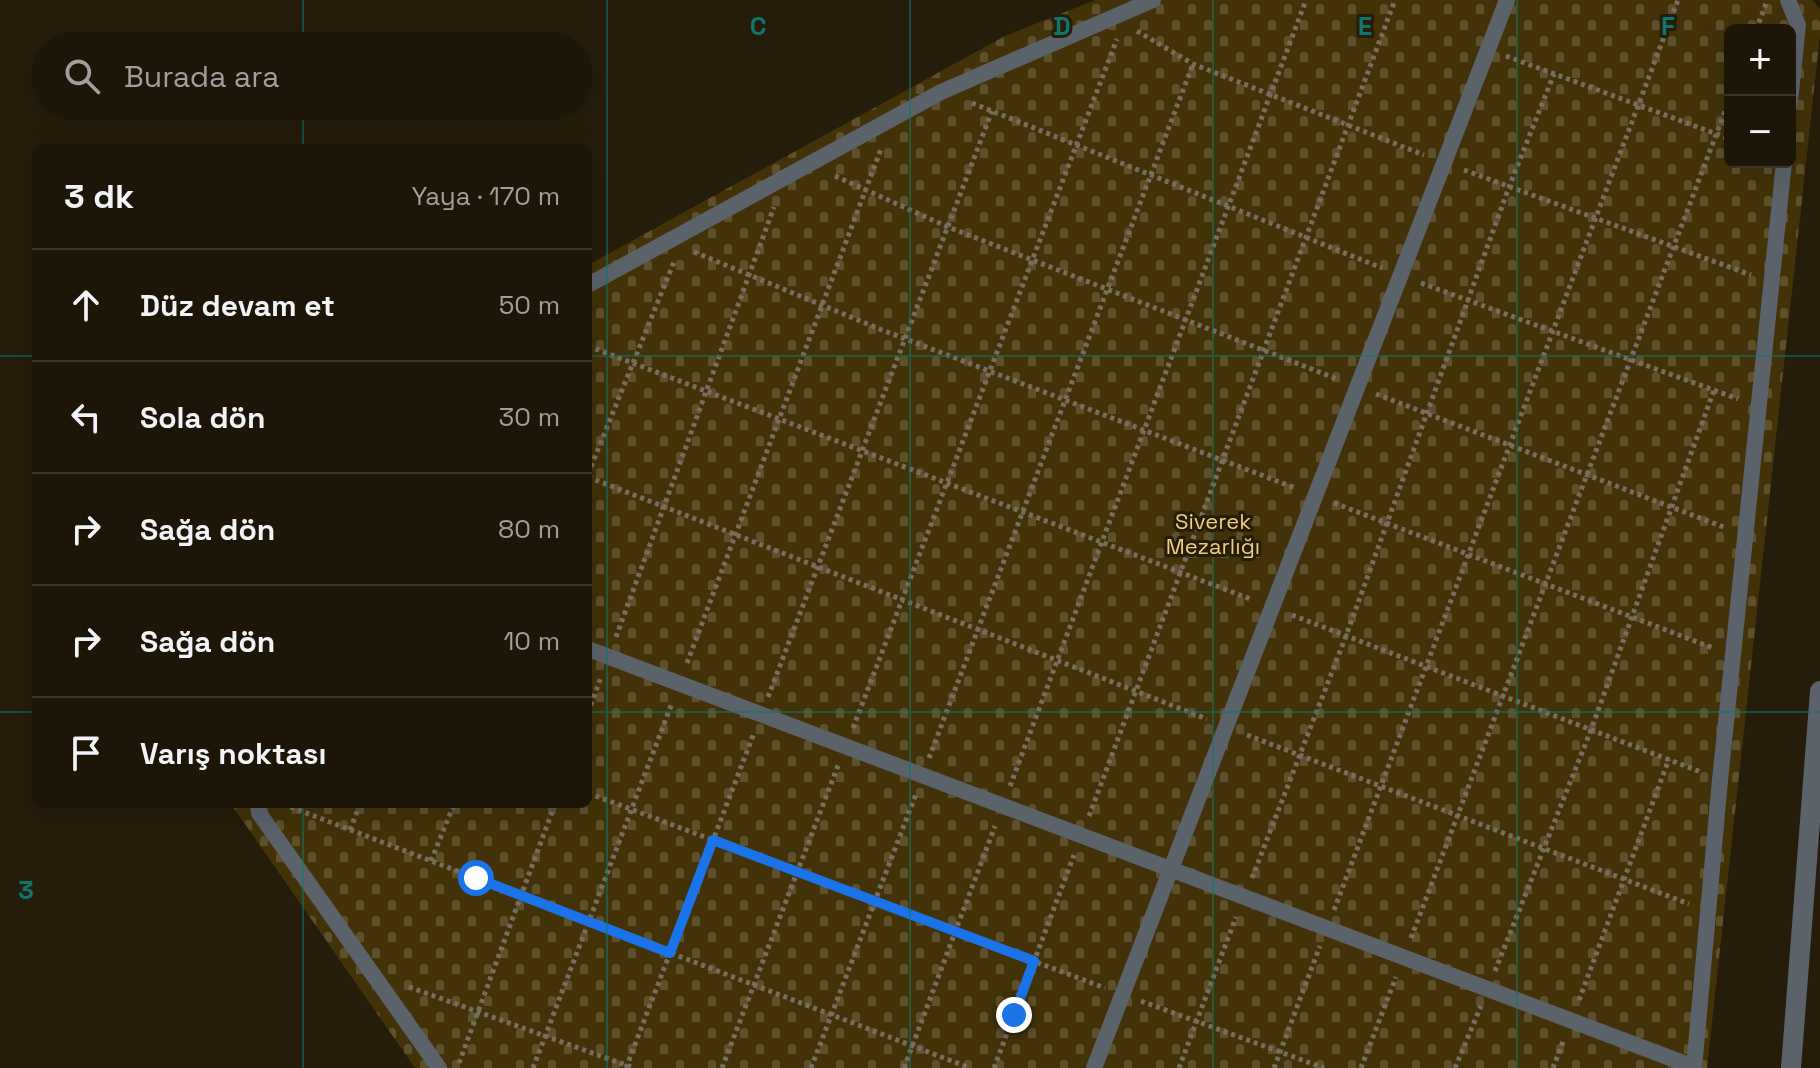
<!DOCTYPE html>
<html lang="tr">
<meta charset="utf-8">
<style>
:root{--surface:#1c1508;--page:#292216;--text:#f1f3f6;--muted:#a09f9c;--line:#3a3429}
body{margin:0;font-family:"Space Grotesk",sans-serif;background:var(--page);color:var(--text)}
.controls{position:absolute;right:24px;top:24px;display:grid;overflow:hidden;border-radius:12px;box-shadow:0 8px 32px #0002}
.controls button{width:72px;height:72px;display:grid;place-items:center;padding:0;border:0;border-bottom:2px solid var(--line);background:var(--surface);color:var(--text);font:40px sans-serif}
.stop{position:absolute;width:24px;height:24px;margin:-18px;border:6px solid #1a73e8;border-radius:50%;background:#fff}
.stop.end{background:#1a73e8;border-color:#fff;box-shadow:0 2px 8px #0008}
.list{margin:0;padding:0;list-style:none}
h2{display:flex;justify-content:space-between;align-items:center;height:104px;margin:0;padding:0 32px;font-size:34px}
h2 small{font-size:26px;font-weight:400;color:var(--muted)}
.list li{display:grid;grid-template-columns:52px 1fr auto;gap:24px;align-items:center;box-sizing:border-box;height:112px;padding:0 32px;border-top:2px solid var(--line)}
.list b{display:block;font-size:30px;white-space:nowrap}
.list em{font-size:26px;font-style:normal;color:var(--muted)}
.icon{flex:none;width:44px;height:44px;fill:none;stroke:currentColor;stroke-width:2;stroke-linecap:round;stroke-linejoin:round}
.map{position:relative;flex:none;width:1820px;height:1068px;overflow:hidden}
.search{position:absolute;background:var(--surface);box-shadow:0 8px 32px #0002;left:32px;top:32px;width:560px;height:88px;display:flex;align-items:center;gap:20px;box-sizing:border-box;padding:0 28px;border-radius:44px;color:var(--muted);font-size:30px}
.panel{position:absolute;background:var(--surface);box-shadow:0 8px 32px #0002;left:32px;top:144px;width:560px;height:664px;border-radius:12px}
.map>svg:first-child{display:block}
</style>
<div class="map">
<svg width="1820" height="1068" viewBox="0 0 1820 1068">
<defs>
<pattern id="cemetery-stones" width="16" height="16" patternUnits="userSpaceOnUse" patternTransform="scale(2)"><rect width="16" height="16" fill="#433208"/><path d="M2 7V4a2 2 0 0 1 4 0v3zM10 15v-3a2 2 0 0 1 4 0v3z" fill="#5f502c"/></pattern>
</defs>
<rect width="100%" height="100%" fill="#251c0a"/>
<!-- cemetery -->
<path fill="url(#cemetery-stones)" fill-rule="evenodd" d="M1095 0H1813L1820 10V35L1707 1068H415L231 804H588V265L1005 36ZM1730 30H1790V162H1730Z"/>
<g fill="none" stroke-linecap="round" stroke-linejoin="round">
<!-- path -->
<path stroke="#766f5f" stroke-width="5" stroke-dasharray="4 4" stroke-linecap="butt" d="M1756 30 1767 1
M1137 31 1193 64 1424 155
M1506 56 1730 139
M972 103 1382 268
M1464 170 1751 275
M835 176 948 227 1337 379
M694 252 882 330 1295 488
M1421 283 1738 399
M588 346 1253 600
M1376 394 1726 528
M588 474 674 262
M588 477 1207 719
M1334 503 1713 648
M1292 615 1701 772
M616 637 774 207
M687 663 881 149
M768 697 992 111
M588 713 601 677
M853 728 1117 39
M1247 735 1689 904
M929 758 1193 64
M1010 786 1306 0
M588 793 1105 988
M283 804 970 1068
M1089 816 1395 0
M350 830 360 804
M431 861 454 804
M1252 878 1346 636 1509 187 1554 74
M1334 910 1678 0
M1411 938 1730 98
M1495 971 1591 730 1714 390
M409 987 634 1068
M1579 1000 1669 759
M1141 1001 1324 1068
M459 1063 555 804
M533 1068 672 703
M626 1068 754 733
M722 1068 839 763
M811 1068 916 794
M904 1068 995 826
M994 1068 1074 855
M1179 1068 1236 917
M1274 1068 1320 946
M1361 1068 1396 977
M1455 1068 1481 1006
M1553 1068 1564 1039"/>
<!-- service -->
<path stroke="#5c626a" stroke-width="16" d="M1788 0 1798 25 1790 102
M588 285 941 92 1153 0
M588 649 1694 1067
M258 804 259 813 439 1068
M1094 1068 1507 0
M1694 1068 1720 780 1784 162"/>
<!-- tertiary -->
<path stroke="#5c626a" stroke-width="20" d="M1791 1068 1820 691"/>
</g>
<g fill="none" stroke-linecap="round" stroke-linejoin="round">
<!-- route -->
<path stroke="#1a73e8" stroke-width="10" d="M476 878 670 953 713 840 1034 961 1014 1015"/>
</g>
<!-- grid -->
<path fill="none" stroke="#0f766e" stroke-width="2" stroke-opacity="0.55" d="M303 0V46M607 0V1068M910 0V1068M1213 0V1068M1517 0V1068M303 106V148M0 356H36M588 356H1820M0 712H36M588 712H1820M303 804V1068"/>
<g text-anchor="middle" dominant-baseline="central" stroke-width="6" stroke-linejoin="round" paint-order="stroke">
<!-- park labels -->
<g font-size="22" fill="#f1cc7f" stroke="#251c0a">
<text x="1213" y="521">Siverek<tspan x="1213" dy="25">Mezarlığı</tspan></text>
</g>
</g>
<g font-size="26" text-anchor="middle" font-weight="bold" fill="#0f766e" stroke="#251c0a" stroke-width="6" stroke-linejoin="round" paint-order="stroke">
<text x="758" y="35">C</text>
<text x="1062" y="35">D</text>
<text x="1365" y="35">E</text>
<text x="1668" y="35">F</text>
<text x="26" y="899">3</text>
</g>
</svg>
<div class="controls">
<button>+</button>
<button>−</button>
</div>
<div class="stop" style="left:476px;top:878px"></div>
<div class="stop end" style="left:1014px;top:1015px"></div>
<div class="search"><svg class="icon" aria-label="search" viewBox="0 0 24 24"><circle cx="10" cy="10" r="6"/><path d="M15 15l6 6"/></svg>Burada ara</div>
<section class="panel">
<h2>3 dk<small>Yaya · 170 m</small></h2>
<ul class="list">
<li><svg class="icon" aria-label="ahead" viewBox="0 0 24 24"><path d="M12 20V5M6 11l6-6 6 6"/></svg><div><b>Düz devam et</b></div><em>50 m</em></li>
<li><svg class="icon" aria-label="left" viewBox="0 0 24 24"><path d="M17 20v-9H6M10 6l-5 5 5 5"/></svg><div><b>Sola dön</b></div><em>30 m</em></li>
<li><svg class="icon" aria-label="right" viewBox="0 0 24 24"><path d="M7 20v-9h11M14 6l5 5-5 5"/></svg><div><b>Sağa dön</b></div><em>80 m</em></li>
<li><svg class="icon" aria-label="right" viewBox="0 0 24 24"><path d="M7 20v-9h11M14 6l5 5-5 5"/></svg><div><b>Sağa dön</b></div><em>10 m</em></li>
<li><svg class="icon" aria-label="arrive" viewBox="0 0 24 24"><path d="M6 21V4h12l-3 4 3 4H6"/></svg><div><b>Varış noktası</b></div></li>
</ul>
</section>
</div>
